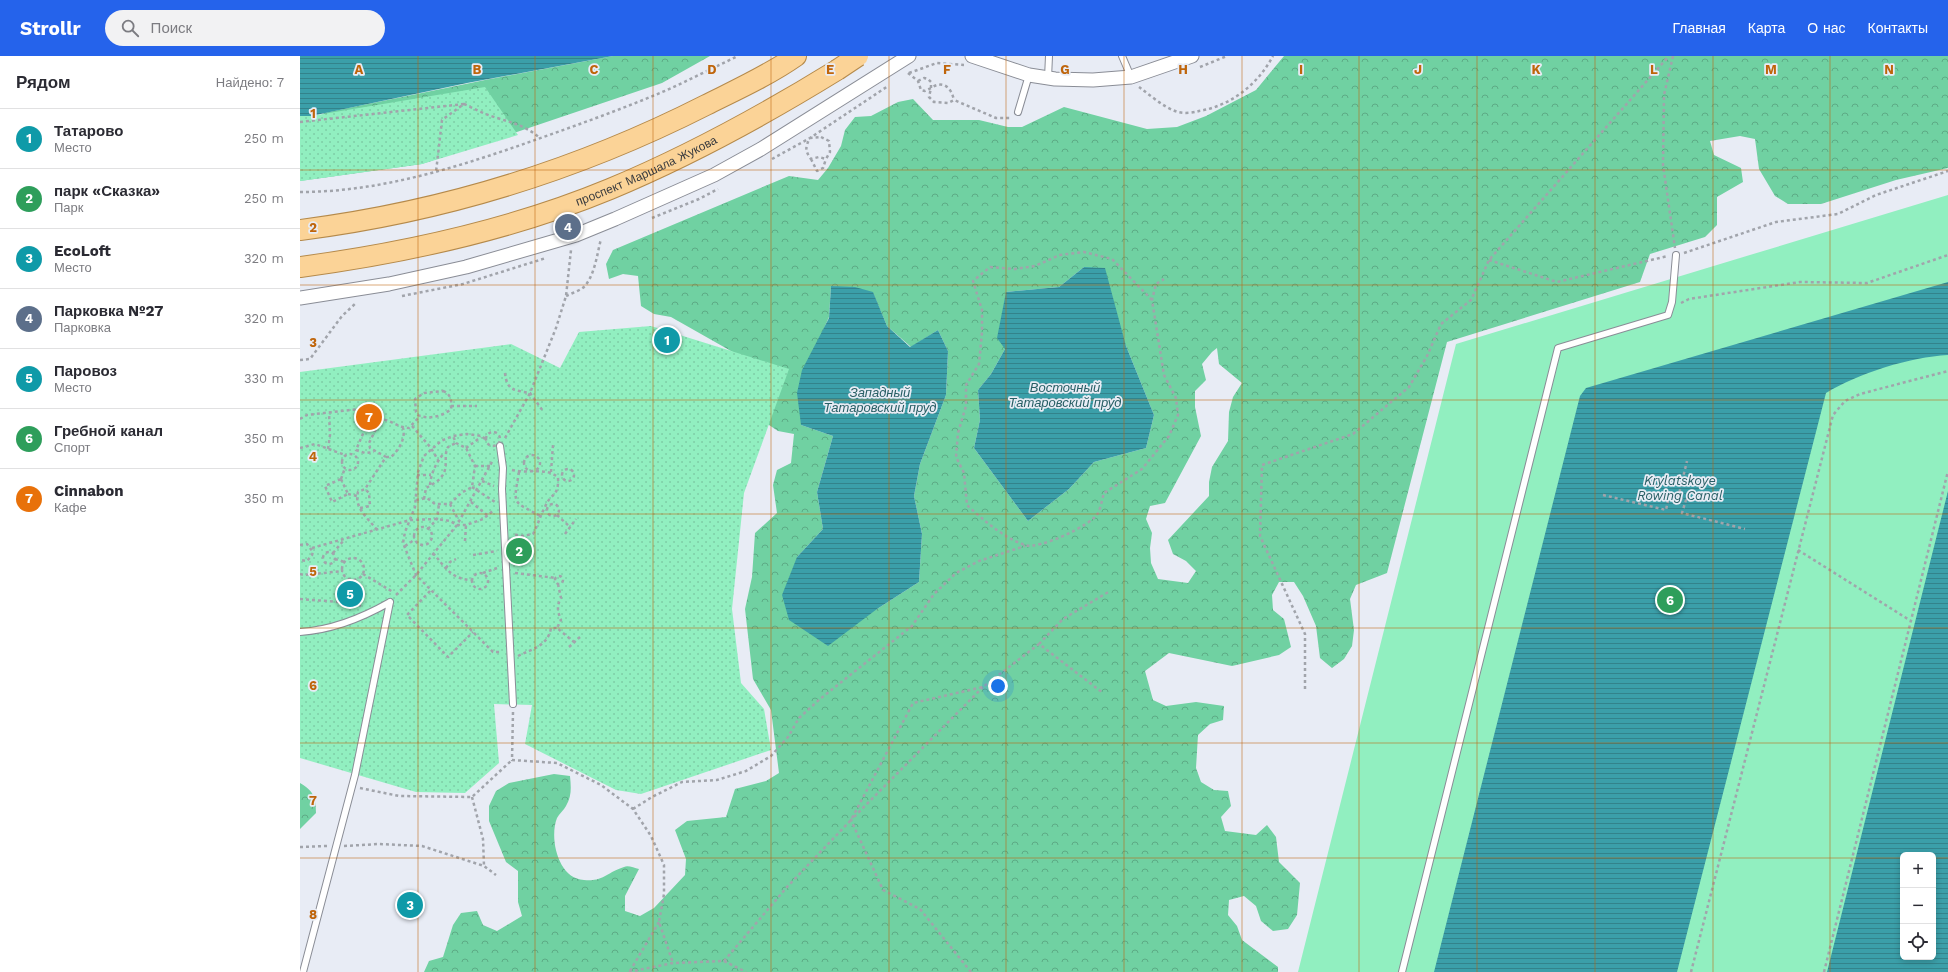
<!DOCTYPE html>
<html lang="ru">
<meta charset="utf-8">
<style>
:root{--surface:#fff;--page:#f2f2f3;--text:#2b2b33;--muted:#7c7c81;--line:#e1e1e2;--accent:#2563eb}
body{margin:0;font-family:"Work Sans",sans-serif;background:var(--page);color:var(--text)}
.controls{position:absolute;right:12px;bottom:12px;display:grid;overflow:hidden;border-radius:6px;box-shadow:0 2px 6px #0003}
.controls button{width:36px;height:36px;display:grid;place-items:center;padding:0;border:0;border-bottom:1px solid var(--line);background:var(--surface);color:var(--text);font:20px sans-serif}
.you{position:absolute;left:698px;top:630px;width:14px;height:14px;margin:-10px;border:3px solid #fff;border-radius:50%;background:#1a73e8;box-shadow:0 0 0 6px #1a73e833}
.badge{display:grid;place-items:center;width:26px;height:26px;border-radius:50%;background:var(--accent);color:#fff;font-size:13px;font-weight:700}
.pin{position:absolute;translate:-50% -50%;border:2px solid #fff;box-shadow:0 1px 4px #0006}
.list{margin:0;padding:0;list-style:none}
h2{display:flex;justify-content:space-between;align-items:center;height:52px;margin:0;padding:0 16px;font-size:17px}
h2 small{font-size:13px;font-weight:400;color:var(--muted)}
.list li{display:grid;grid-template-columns:26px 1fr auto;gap:12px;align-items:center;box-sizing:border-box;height:60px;padding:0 16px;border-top:1px solid var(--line)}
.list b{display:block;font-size:15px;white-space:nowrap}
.list p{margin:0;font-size:13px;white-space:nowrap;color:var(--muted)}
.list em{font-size:13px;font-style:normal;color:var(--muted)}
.icon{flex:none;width:22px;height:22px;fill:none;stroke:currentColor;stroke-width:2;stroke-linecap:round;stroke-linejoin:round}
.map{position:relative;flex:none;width:1648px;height:916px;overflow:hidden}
header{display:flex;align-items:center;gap:24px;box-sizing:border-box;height:56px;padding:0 20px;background:var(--accent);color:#fff}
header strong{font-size:19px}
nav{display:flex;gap:22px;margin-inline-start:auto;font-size:14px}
.search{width:280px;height:36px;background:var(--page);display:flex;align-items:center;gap:10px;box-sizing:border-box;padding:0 14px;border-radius:22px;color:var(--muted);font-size:15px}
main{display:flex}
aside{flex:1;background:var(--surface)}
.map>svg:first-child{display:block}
</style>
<header>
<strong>Strollr</strong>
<div class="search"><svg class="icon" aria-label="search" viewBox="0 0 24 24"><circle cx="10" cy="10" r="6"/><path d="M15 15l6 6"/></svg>Поиск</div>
<nav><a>Главная</a><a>Карта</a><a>О нас</a><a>Контакты</a></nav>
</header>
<main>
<aside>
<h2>Рядом<small>Найдено: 7</small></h2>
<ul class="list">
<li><span class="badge" style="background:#0f9aa8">1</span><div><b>Татарово</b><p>Место</p></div><em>250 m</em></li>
<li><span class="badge" style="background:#2e9e5b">2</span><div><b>парк «Сказка»</b><p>Парк</p></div><em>250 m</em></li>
<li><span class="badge" style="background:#0f9aa8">3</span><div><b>EcoLoft</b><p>Место</p></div><em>320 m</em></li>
<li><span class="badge" style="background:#5c6f8a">4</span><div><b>Парковка №27</b><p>Парковка</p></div><em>320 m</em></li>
<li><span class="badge" style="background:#0f9aa8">5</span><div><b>Паровоз</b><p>Место</p></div><em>330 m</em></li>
<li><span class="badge" style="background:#2e9e5b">6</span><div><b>Гребной канал</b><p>Спорт</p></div><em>350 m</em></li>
<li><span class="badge" style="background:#e8710a">7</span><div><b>Cinnabon</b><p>Кафе</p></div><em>350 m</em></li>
</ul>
</aside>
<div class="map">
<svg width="1648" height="916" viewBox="0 0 1648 916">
<defs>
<pattern id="forest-crowns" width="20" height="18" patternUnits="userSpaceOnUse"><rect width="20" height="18" fill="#70d1a2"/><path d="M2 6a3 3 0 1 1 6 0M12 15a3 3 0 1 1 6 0" fill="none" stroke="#5dab85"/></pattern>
<pattern id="park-dots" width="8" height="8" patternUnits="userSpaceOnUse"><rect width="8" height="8" fill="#91efc0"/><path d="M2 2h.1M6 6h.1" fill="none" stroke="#7ecea6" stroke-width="1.8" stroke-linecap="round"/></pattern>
<pattern id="water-rules" width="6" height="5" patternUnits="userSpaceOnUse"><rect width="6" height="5" fill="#3b9fa9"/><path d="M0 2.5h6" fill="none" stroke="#33838b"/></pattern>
</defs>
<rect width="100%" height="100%" fill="#e8ecf5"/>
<!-- forest -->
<path fill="url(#forest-crowns)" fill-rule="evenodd" d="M313 0H410L362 27 122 108 0 125V89L24 57 185 24Z
M984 0H1648V112L1596 124 1521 148H1488L1475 140 1459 113 1455 83 1440 80 1410 85 1414 99 1441 112 1443 126 1417 141V169L1405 181 1350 198 1340 226 1147 286 1087 517 1056 529 1050 543 1054 574 1052 590 1044 603 1032 612 1020 602 1016 570 1003 540 994 526H979L972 539 973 554 984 563 991 591 979 599 932 610 869 597 845 615 853 644 866 650 896 646 924 650 923 664 910 668 898 679 896 712 901 726 914 734 928 735 931 750 921 761 925 775 956 779 967 769 976 781 979 806 1000 827 997 859 988 873 973 875 961 865 956 850 944 840 929 844 928 859 937 870 942 884 978 911V916H124L129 905 143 901 153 869 161 857 177 855 183 869 197 875 222 860 218 846V815L206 806 189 765V750L196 735 209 727 254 718 270 720C271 731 272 740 266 750 264 754 259 758 257 762 249 782 258 823 284 824 304 826 307 816 324 811 328 809 334 812 339 813L325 840V855L340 860 354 852 385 819 386 803 375 774 387 765 426 761 435 733 466 725 479 717 471 654 453 623 445 553 452 521 455 477 477 457 473 429 477 414 491 407 494 378 478 375 466 367 438 299 371 261 354 258 341 250 338 220 323 218 309 223 306 208 313 194 489 120 518 124 528 112 541 90 545 74 555 61 571 60 598 46 613 43 633 64H679L708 71H722L764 51 847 73 877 71 906 60 956 34ZM784 211 826 290 854 359 846 392 794 406 769 433 728 465 674 392 680 364 678 334 691 318 705 293 706 236 759 231ZM531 230 573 237 587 270 611 291 638 274 648 295 646 339 620 408 614 440 622 478 619 526 577 553 497 501 523 473 517 436 533 380 501 369 518 286 529 261ZM917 292 919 308 942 327 933 341 929 356 928 385 912 411 909 426V440L868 484 873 498 886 505 896 515 888 527 858 523 851 507 850 492 852 477 846 463 850 450 865 447 901 380 895 351V335L906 324 902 308 912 296Z
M0 727C14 735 16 742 16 757L0 773Z"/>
<!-- park -->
<path fill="url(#park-dots)" d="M185 31 218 79 122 108 0 125V60H11Z
M351 270 489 313 444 437 432 553 441 627 464 653 471 694 341 738 316 734 225 688 232 649 194 648 199 707 165 737 116 736 0 702V316L211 288 260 312 279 276Z"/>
<!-- pitch -->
<path fill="#91efc0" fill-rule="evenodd" d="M1648 139V916H998L1156 288ZM1603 799H1633V901H1603Z"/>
<!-- water -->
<path fill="url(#water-rules)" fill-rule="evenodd" d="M0 0H313L167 27 11 60H0Z
M784 211 805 212 826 290 854 359 846 392 794 406 769 433 728 465 674 392 680 364 678 334 691 318 705 293 697 282 706 236 759 231Z
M1648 226V299C1610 301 1559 317 1526 337L1377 916H1134L1280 340 1286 332Z
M531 230 555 231 573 236 587 270 610 291 638 274 648 295 646 339 620 408 614 440 622 478 619 526 577 553 528 590 489 564 482 539 497 501 523 473 517 436 533 380 501 369 497 337 502 314 529 262Z
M1648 435V916H1527ZM1603 799H1633V901H1603Z"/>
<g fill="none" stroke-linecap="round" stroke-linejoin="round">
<defs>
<path id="service" d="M822 0 831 21
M748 22 749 0
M718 56 729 19
M200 390 203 412 202 433 213 648
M0 576C33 574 62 562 90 546
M3 916 55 719 90 546
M1102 916 1258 292 1368 259 1372 246 1376 199"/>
<path id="minor" d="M672 0 729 19 755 23 793 24 831 21 892 0
M0 242 89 228 166 211 276 179 315 163 414 119 461 93 609 0"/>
<g id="primary">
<path d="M0 174C142 156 278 114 406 49 436 34 469 19 496 0"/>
<path id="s1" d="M0 211C105 197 211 174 310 133 389 100 464 59 537 14"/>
</g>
</defs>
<!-- service casing -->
<use href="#service" stroke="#8a8d96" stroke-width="8"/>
<!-- minor casing -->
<use href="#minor" stroke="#8a8d96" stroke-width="15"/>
<!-- primary casing -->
<use href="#primary" stroke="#b58a4b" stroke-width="22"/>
<!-- path -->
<path stroke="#a1a4ab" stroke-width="2.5" stroke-dasharray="3 3" stroke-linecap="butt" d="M1373 0 1364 39 1363 109 1375 192
M900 11 927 0
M608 17 618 25 621 34 625 35 631 32 629 41 634 46 648 47 654 44 696 62H711
M609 17 637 7 664 9
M618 25 624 22 628 23 631 26V32C643 24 651 31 654 44
M839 31C850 39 862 50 875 55 882 58 892 57 899 55 931 50 958 28 973 0
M164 48C173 52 182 57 191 60 209 66 225 69 240 82
M0 66 164 48 142 64 136 116
M521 81 529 85 530 96 526 103 519 101 511 103C505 95 505 91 510 82Z
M472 103 510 82 588 30
M511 103 517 115 523 112 526 103
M0 136C74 136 145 115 215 91 266 73 318 55 367 34 391 23 415 11 438 0
M352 162 399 143 418 133
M1384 197 1476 166 1538 158 1576 139 1648 115
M1189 204 1257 226 1368 200
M102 240 163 228 246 202
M266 240C272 237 279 235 284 231 295 219 297 198 301 183
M852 244 812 203 784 196 760 199 735 210 715 213 690 211 673 225 682 254V276L679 308 666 329V350L658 377 656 401 664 417 667 449C683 464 704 482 725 489 738 494 791 470 798 457 801 451 802 443 804 437L842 413 869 380 878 359 876 342 864 319 852 244 856 228 864 223
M1381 247 1389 243 1500 226 1567 227 1648 199
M0 304 10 303 42 260 56 247
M205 317C207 335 214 334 230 337L243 355
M143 335C151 338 152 345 151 353 144 360 128 364 118 359L116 356 115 343 124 337Z
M151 350H177
M0 363 7 359 59 353 65 356 68 366 56 394 65 397 74 396
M112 370 131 392 138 404
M186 383a7 7 0 1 1 14 0a7 7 0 1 1-14 0Z
M205 382 230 337 256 272 266 240 271 194
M185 383 182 380 167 378 153 380 141 385 124 400 118 416 115 451 105 476 103 487 116 519 193 596H202
M0 392 15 388 45 399
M166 392 181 381
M28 393 30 379 29 357
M42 406a8 8 0 1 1 16 0a8 8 0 1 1-16 0Z
M224 407a8 8 0 1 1 16 0a8 8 0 1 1-16 0Z
M86 401H91C99 394 106 382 103 372
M175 410H190
M262 419a6 6 0 1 1 12 0a6 6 0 1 1-12 0Z
M212 414C227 418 245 411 258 421 259 442 251 436 245 451 240 460 238 469 233 478L222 480 213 478
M219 416C213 451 212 444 242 461
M251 416 253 389
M117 419H131
M41 423 48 438 32 446 25 430Z
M41 423 45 412
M182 425 194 430
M130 429C131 417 136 407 144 397
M172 431 195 446
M48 438 57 440
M1303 439 1366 454 1369 440 1386 444 1382 457 1445 473
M1378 442 1387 405
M124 443 126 432C131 429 139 425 142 420 149 411 143 400 148 391L156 387
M116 444 127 442 135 448H150L161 437 172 431 175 410 166 392 156 387 153 380
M171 446 187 459
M247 454a6 6 0 1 1 12 0a6 6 0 1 1-12 0Z
M150 448 159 465
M60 452 70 450 69 437 65 433
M257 459 270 471
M114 480a9 9 0 1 1 18 0a9 9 0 1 1-18 0Z
M128 473 137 463 139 448
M77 474C67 461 54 452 58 436L65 433 86 401 70 392 69 387 81 363C91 364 99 372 109 372L120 360
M265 478 276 463
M165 485 166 469
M0 489 7 488 13 496 12 499 7 505 0 504
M105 490 114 484
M12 492 110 464 137 463 150 465 157 469H166L183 463 194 454
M1498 494 1611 565
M23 502a6 6 0 1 1 12 0a6 6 0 1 1-12 0Z
M33 497 44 484
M133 497C145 511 151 523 171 524
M173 499 197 495
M42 513a11 11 0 1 1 22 0a11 11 0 1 1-22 0Z
M35 503 45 506
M146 512 150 506 156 503
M172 525a8 8 0 1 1 16 0a8 8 0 1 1-16 0Z
M183 517 197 512
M215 517 256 522
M0 518 4 519 43 515
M63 518 93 536
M255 524a4 4 0 1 1 8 0a4 4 0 1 1-8 0Z
M258 528 261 542C256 551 258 556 261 564L257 572 274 586
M130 535 107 559 148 601 173 576
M96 539 116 519 157 469 193 404
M0 543 52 547 61 550
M739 588 763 563 810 535
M269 591 280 581
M218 600C232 593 248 590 251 572H257
M1005 633V578L960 480 962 409 1053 378 1109 331 1127 300 1141 268 1171 244 1189 204 1369 0
M213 656 212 704 257 707 301 729 333 753 351 780 364 809V838L359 866 373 907
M60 732 99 740 172 741 212 704
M172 741 183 783 184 810
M333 753 352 741 382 726 417 724 446 715 471 700 488 681 499 662 520 643 612 570 634 538 656 517 679 505 725 490
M44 790 79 788 122 790 184 810 196 819
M0 791 27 790
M424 905 487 831 551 764 613 647 683 631 739 588 803 637
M330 915 359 866
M329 916 373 907 424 905 446 916
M671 916 620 853 583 834 551 764 683 631
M1391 916 1533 359 1545 345 1560 338 1648 315
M1524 916 1648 415"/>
<!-- service -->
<use href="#service" stroke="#fff" stroke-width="6"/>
<!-- minor -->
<use href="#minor" stroke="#fff" stroke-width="13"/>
<!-- primary -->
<use href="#primary" stroke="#fbd397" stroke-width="20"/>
<defs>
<path id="primary-bridge" d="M537 14 558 0"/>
</defs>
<!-- primary-bridge casing -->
<use href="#primary-bridge" stroke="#b58a4b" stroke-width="22" stroke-linecap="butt"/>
<!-- primary-bridge -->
<use href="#primary-bridge" stroke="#fbd397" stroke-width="20"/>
</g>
<!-- grid -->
<path fill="none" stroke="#bf650b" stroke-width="1" stroke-opacity="0.55" d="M118 0V916M235 0V916M353 0V916M471 0V916M589 0V916M706 0V916M824 0V916M942 0V916M1059 0V916M1177 0V916M1295 0V916M1413 0V916M1530 0V916M0 114H1648M0 229H1648M0 344H1648M0 458H1648M0 572H1648M0 687H1648M0 802H1603M1633 802H1648"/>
<g text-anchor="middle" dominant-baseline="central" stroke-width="3.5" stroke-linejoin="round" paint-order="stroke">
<!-- street labels -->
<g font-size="12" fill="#383a3e" stroke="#e8ecf5">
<text stroke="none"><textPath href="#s1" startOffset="361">проспект Маршала Жукова</textPath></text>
</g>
<!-- water labels -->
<g font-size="13" font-style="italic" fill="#285f65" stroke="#e8ecf5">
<text x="765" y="331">Восточный<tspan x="765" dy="15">Татаровский пруд</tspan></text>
<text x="580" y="336">Западный<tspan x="580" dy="15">Татаровский пруд</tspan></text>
<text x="1380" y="424">Krylatskoye<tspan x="1380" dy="15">Rowing Canal</tspan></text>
</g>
</g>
<g font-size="13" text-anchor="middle" font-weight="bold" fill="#bf650b" stroke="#e8ecf5" stroke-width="3.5" stroke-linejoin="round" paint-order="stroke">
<text x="59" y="18">A</text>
<text x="177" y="18">B</text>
<text x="294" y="18">C</text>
<text x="412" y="18">D</text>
<text x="530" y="18">E</text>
<text x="647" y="18">F</text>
<text x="765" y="18">G</text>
<text x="883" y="18">H</text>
<text x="1001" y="18">I</text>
<text x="1118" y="18">J</text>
<text x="1236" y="18">K</text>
<text x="1354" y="18">L</text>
<text x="1471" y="18">M</text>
<text x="1589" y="18">N</text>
<text x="13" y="62">1</text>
<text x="13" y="176">2</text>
<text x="13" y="291">3</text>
<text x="13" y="405">4</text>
<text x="13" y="520">5</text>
<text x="13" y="634">6</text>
<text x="13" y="749">7</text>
<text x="13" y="863">8</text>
</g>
</svg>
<div class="controls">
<button>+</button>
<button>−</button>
<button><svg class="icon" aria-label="locate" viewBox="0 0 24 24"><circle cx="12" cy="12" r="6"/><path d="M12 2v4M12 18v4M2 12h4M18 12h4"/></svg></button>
</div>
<div class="you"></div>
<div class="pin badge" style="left:367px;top:284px;background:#0f9aa8">1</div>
<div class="pin badge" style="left:219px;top:495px;background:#2e9e5b">2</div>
<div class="pin badge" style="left:110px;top:849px;background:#0f9aa8">3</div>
<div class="pin badge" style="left:268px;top:171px;background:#5c6f8a">4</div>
<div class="pin badge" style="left:50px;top:538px;background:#0f9aa8">5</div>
<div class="pin badge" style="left:1370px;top:544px;background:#2e9e5b">6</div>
<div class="pin badge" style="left:69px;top:361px;background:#e8710a">7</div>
</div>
</main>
